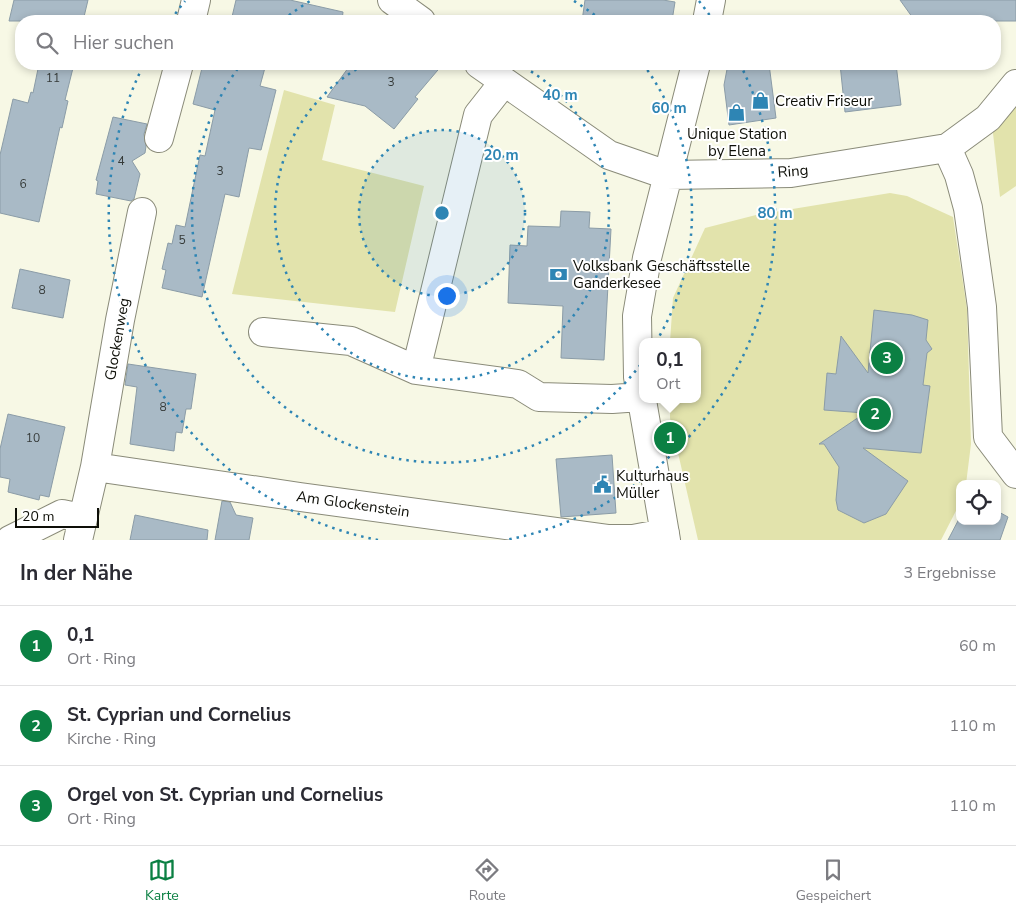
<!DOCTYPE html>
<html lang="de">
<meta charset="utf-8">
<style>
:root{--surface:#fff;--page:#f2f2f3;--text:#2b2b33;--muted:#7c7c81;--line:#e1e1e2;--accent:#0b8043}
body{margin:0;font-family:"Nunito Sans",sans-serif;background:var(--page);color:var(--text)}
.controls{position:absolute;right:15px;bottom:15px;display:grid;overflow:hidden;border-radius:10px;box-shadow:0 2px 8px #0003}
.controls button{width:45px;height:45px;display:grid;place-items:center;padding:0;border:0;border-bottom:1px solid var(--line);background:var(--surface);color:var(--text);font:25px sans-serif}
.scale{position:absolute;left:15px;bottom:12px;width:84px;box-sizing:border-box;padding-left:5px;border:2px solid #0e0f08;border-top:0;font-size:14px;line-height:18px;white-space:nowrap;color:#0e0f08;-webkit-text-stroke:4px #fff;paint-order:stroke}
.you{position:absolute;left:446px;top:295px;width:18px;height:18px;margin:-12px;border:4px solid #fff;border-radius:50%;background:#1a73e8;box-shadow:0 0 0 8px #1a73e833}
.badge{display:grid;place-items:center;width:32px;height:32px;border-radius:50%;background:var(--accent);color:#fff;font-size:16px;font-weight:700}
.pin{position:absolute;translate:-50% -50%;border:2px solid #fff;box-shadow:0 1px 5px #0006}
.popup{position:absolute;left:639px;top:338px;width:62px;height:65px;box-sizing:border-box;display:grid;place-content:center;border-radius:10px;background:var(--surface);filter:drop-shadow(0 1px 4px #0005);font-size:16px;white-space:nowrap;color:var(--muted)}
.popup b{font-size:19px;color:var(--text)}
.popup::after{content:'';position:absolute;left:50%;top:100%;margin-left:-10px;border:10px solid transparent;border-top-color:var(--surface)}
.list{margin:0;padding:0;list-style:none}
h2{display:flex;justify-content:space-between;align-items:center;height:65px;margin:0;padding:0 20px;font-size:21px}
h2 small{font-size:16px;font-weight:400;color:var(--muted)}
.list li{display:grid;grid-template-columns:32px 1fr auto;gap:15px;align-items:center;box-sizing:border-box;height:80px;padding:0 20px;border-top:1px solid var(--line)}
.list b{display:block;font-size:19px;white-space:nowrap}
.list p{margin:0;font-size:16px;white-space:nowrap;color:var(--muted)}
.list em{font-size:16px;font-style:normal;color:var(--muted)}
.icon{flex:none;width:28px;height:28px;fill:none;stroke:currentColor;stroke-width:2;stroke-linecap:round;stroke-linejoin:round}
.map{position:relative;flex:none;width:1016px;height:540px;overflow:hidden}
.search{position:absolute;background:var(--surface);box-shadow:0 2px 8px #0003;left:15px;right:15px;top:15px;height:55px;display:flex;align-items:center;gap:12px;box-sizing:border-box;padding:0 18px;border-radius:20px;color:var(--muted);font-size:19px}
.sheet{height:305px;background:var(--surface)}
nav{display:flex;justify-content:space-around;align-items:center;box-sizing:border-box;height:70px;border-top:1px solid var(--line);background:var(--surface);font-size:14px;color:var(--muted)}
nav a{display:grid;justify-items:center;gap:2px}
nav .on{color:var(--accent)}
.map>svg:first-child{display:block}
</style>
<div class="map">
<svg width="1016" height="540" viewBox="0 0 1016 540">
<rect width="100%" height="100%" fill="#f7f8e5"/>
<!-- green -->
<path fill="#e2e3ac" d="M284 90 335 105 322 160 424 186 395 312 232 294Z
M1016 98V186L1000 197 992 124Z
M890 193 907 196 953 217 967 309 971 444 966 484H960V503L941 540H698L670 418V399H698V342H670L673 298 705 228 756 215Z"/>
<!-- building -->
<path fill="#a9bac6" stroke="#8b9ca7" d="M14 0H88L83 21H9Z
M236 0H290L343 12 342 21H231Z
M585 0H663L675 2 672 21H582Z
M900 0H1016V21H915Z
M39 64H74L65 100 68 101 62 128 60 127 39 222 0 213V155L13 99 28 103 31 92 33 93Z
M203 64H266L260 86 276 90 261 150 249 148 239 197 225 194 202 297 162 288 166 270 162 269 168 243 172 244 176 225 185 227 200 155 205 156 215 110 193 104Z
M351 64H443L415 97 418 99 394 129 365 106 327 97Z
M728 64H769L776 118 729 125 724 85Z
M840 64H896L901 105 845 112Z
M113 117 147 124 144 134 146 146 145 153 132 161 140 174 134 199 131 201 96 194 98 181 96 180Z
M561 211 590 212 589 228 611 229 604 360 561 358 563 306 508 303 510 245 527 246 528 226 560 227Z
M20 269 70 280 63 318 12 308Z
M874 310 912 315 928 320 926 340 932 349 927 353 923 385 930 386 921 453 863 448 908 481 886 514 864 523 838 510 836 500 839 467 824 444H819L865 413 824 410 827 373 836 374 841 336 868 373Z
M128 364 196 374 191 409H186L182 433 176 432 174 451 130 444 137 387 125 385Z
M8 414 65 427 49 497 40 495 39 500 8 492 10 479 0 477V449Z
M612 455 616 513 561 517 556 459Z
M222 501 230 502 236 515 253 518 249 540H215Z
M997 511 1008 517 1000 540H948L960 517V521H997Z
M135 515 208 530 207 540H130Z"/>
<g fill="none" stroke-linecap="round" stroke-linejoin="round">
<defs>
<path id="minor" d="M392 0 421 21
M191 21 196 0
M707 21 711 0
M479 64 609 155 667 175 791 173 947 148 988 118 1016 84
M159 138 179 64
M947 148 959 175 968 208 982 307 988 437 1016 474
M263 332 351 341 416 370 518 384 539 397 612 399 641 397
M416 370 478 115 504 82
M95 467 120 320 142 212
M10 540 62 514 81 518
M78 540 95 467 300 497 609 539H633L665 533
M666 540 638 377 637 316 647 258 696 64"/>
</defs>
<!-- minor casing -->
<use href="#minor" stroke="#8a8b79" stroke-width="30"/>
<!-- minor -->
<use href="#minor" stroke="#fff" stroke-width="28"/>
</g>
<!-- distance rings -->
<circle cx="442" cy="213" r="83" fill="#2e85b4" fill-opacity=".12"/>
<g fill="none" stroke="#2e85b4" stroke-width="2.5" stroke-dasharray="2.5 5">
<circle cx="442" cy="213" r="83"/>
<path d="M518 64A167 167 0 1 1 366 64"/>
<path d="M283 20A250 250 0 0 1 310 1M574 1A250 250 0 0 1 601 20M643 64A250 250 0 1 1 241 64"/>
<path d="M378 540A333 333 0 0 1 144 64M171 20A333 333 0 0 1 185 1M699 1A333 333 0 0 1 713 20M740 64A333 333 0 0 1 506 540"/>
</g>
<!-- icons -->
<defs>
<symbol id="shop-bare" viewBox="-9 -9 18 18"><path d="M-5-2.5h2.3a2.7 3.5 0 0 1 5.4 0H5L5.5 6h-11ZM-1.5-2.5h3a1.5 2.3 0 0 0-3 0Z" fill="#2e85b4" stroke="#fff" stroke-width="2.5" paint-order="stroke"/></symbol>
<symbol id="bank-bare" viewBox="-9 -9 18 18"><path d="M-6-4H6V4H-6ZM0-2.3a2.3 2.3 0 1 0 0 4.6a2.3 2.3 0 1 0 0-4.6Z" fill="#2e85b4" stroke="#fff" stroke-width="2.5" paint-order="stroke"/></symbol>
<symbol id="civic-bare" viewBox="-9 -9 18 18"><path d="M-.6-6.5H3V-4.5H.6V-3L4-1V1h2V6H-6V1h2V-1L-.6-3ZM-1.2 2.5V6h2.4V2.5Z" fill="#2e85b4" stroke="#fff" stroke-width="2.5" paint-order="stroke"/></symbol>
</defs>
<g fill-rule="evenodd">
<use href="#shop-bare" x="748" y="88" width="25" height="25"/>
<use href="#shop-bare" x="724" y="100" width="25" height="25"/>
<use href="#bank-bare" x="546" y="262" width="25" height="25"/>
<use href="#civic-bare" x="590" y="472" width="25" height="25"/>
</g>
<g text-anchor="middle" dominant-baseline="central" stroke-width="4" stroke-linejoin="round" paint-order="stroke">
<!-- number labels -->
<g font-size="12" fill="#353a38">
<text x="53" y="78">11</text>
<text x="391" y="82">3</text>
<text x="121" y="161">4</text>
<text x="220" y="171">3</text>
<text x="23" y="184">6</text>
<text x="182" y="240">5</text>
<text x="42" y="290">8</text>
<text x="163" y="407">8</text>
<text x="33" y="438">10</text>
</g>
<!-- poi labels -->
<g font-size="15" fill="#0e0f08" stroke="#fff" text-anchor="start">
<text x="775" y="101">Creativ Friseur</text>
<text x="737" y="134" text-anchor="middle">Unique Station<tspan x="737" dy="17">by Elena</tspan></text>
<text x="573" y="266">Volksbank Geschäftsstelle<tspan x="573" dy="17">Ganderkesee</tspan></text>
<text x="616" y="476">Kulturhaus<tspan x="616" dy="17">Müller</tspan></text>
</g>
<!-- street labels -->
<g font-size="15" fill="#0e0f08" stroke="#fff">
<text transform="translate(793 171) rotate(-5)">Ring</text>
<text transform="translate(117 339) rotate(-80)">Glockenweg</text>
<text transform="translate(353 504) rotate(8)">Am Glockenstein</text>
</g>
</g>
<circle cx="442" cy="213" r="8" fill="#2e85b4" stroke="#fff" stroke-width="2.5"/>
<g font-size="15" text-anchor="middle" font-weight="bold" fill="#2e85b4" stroke="#fff" stroke-width="4" stroke-linejoin="round" paint-order="stroke">
<text x="560" y="100">40 m</text>
<text x="669" y="113">60 m</text>
<text x="501" y="160">20 m</text>
<text x="775" y="218">80 m</text>
</g>
</svg>
<div class="controls">
<button><svg class="icon" aria-label="locate" viewBox="0 0 24 24"><circle cx="12" cy="12" r="6"/><path d="M12 2v4M12 18v4M2 12h4M18 12h4"/></svg></button>
</div>
<div class="scale">20 m</div>
<div class="you"></div>
<div class="pin badge" style="left:670px;top:438px">1</div>
<div class="popup"><b>0,1</b>Ort</div>
<div class="pin badge" style="left:875px;top:414px">2</div>
<div class="pin badge" style="left:887px;top:358px">3</div>
<div class="search"><svg class="icon" aria-label="search" viewBox="0 0 24 24"><circle cx="10" cy="10" r="6"/><path d="M15 15l6 6"/></svg>Hier suchen</div>
</div>
<section class="sheet">
<h2>In der Nähe<small>3 Ergebnisse</small></h2>
<ul class="list">
<li><span class="badge">1</span><div><b>0,1</b><p>Ort · Ring</p></div><em>60 m</em></li>
<li><span class="badge">2</span><div><b>St. Cyprian und Cornelius</b><p>Kirche · Ring</p></div><em>110 m</em></li>
<li><span class="badge">3</span><div><b>Orgel von St. Cyprian und Cornelius</b><p>Ort · Ring</p></div><em>110 m</em></li>
</ul>
</section>
<nav>
<a class="on"><svg class="icon" aria-label="map" viewBox="0 0 24 24"><path d="M3 6l6-2 6 2 6-2v14l-6 2-6-2-6 2zM9 4v14M15 6v14"/></svg>Karte</a>
<a><svg class="icon" aria-label="directions" viewBox="0 0 24 24"><path d="M12 3l9 9-9 9-9-9zM9 14v-3h6M13 9l2 2-2 2"/></svg>Route</a>
<a><svg class="icon" aria-label="saved" viewBox="0 0 24 24"><path d="M7 4h10v16l-5-4-5 4z"/></svg>Gespeichert</a>
</nav>
